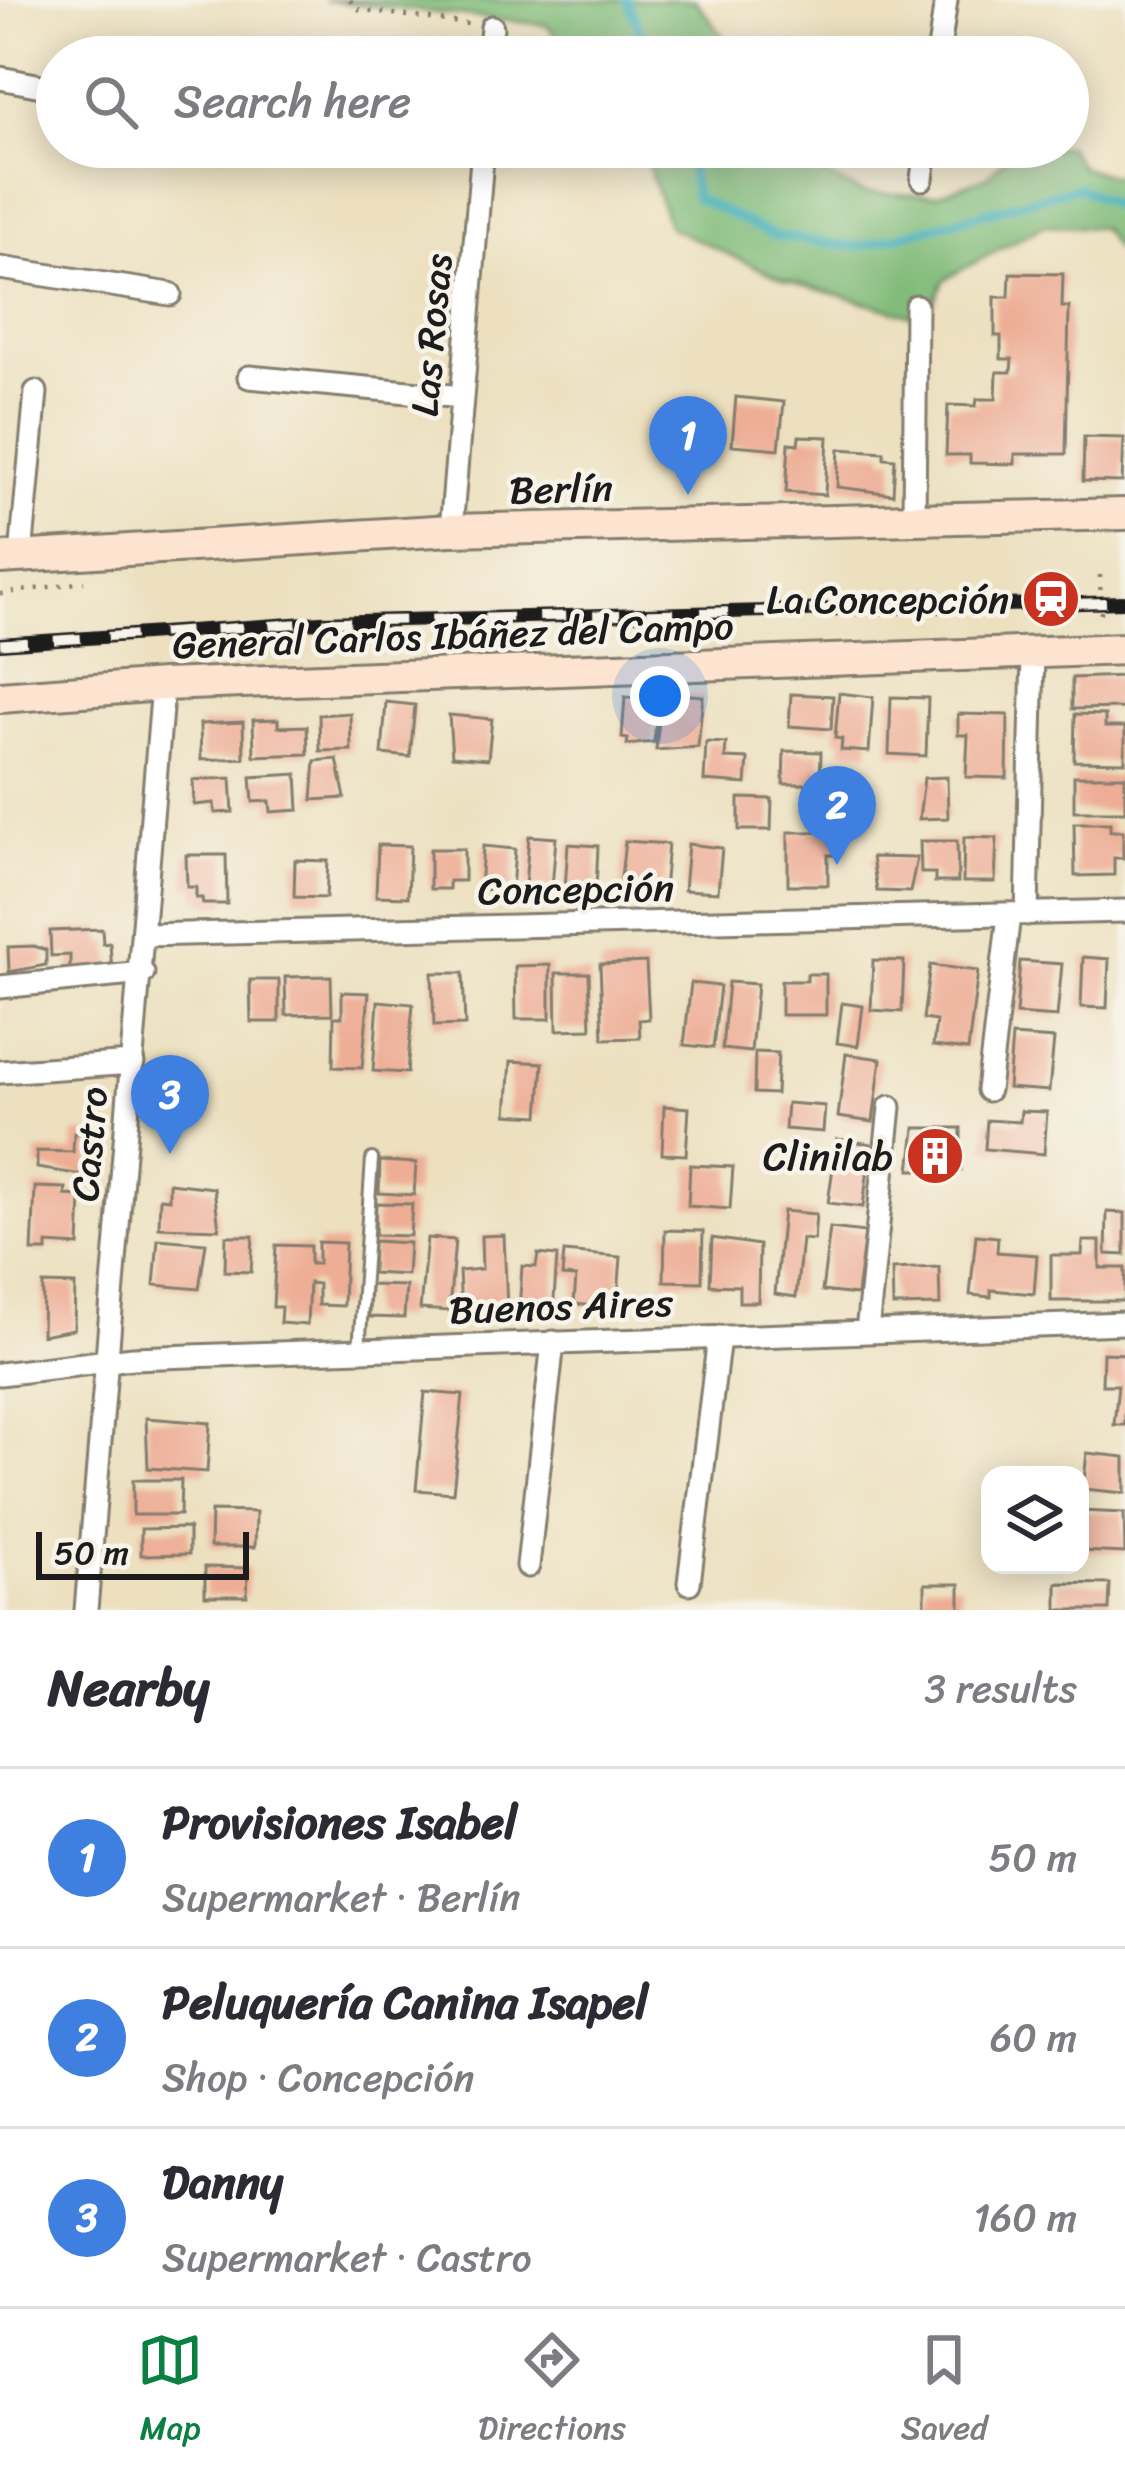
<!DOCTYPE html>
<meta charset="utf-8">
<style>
:root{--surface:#fff;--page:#f7f7f7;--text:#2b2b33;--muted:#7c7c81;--line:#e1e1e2;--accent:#0b8043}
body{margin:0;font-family:Sriracha,sans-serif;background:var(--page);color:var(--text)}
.controls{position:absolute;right:36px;bottom:36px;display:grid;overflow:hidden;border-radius:24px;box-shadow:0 6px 30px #0003}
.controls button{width:108px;height:108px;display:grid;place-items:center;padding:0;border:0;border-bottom:3px solid var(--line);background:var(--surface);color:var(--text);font:60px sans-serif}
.scale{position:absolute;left:36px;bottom:30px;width:213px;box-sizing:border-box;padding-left:12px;border:6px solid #1c1c1c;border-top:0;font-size:33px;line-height:42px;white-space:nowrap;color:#1c1c1c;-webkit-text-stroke:9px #f7f3e8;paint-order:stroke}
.you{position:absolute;left:660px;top:696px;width:42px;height:42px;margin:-30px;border:9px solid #fff;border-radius:50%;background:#1a73e8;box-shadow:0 0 0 18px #1a73e833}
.badge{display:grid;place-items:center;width:78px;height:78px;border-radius:50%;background:var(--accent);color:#fff;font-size:39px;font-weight:700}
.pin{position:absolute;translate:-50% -99px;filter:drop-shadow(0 3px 6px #0008)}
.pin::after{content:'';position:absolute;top:63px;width:42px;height:36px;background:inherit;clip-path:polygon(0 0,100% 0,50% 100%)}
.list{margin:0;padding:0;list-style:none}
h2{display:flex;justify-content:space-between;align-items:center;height:156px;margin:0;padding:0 48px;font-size:51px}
h2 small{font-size:39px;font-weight:400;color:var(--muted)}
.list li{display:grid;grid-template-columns:78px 1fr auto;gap:36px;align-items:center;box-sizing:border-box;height:180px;padding:0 48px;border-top:3px solid var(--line)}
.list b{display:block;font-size:45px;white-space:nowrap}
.list p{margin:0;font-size:39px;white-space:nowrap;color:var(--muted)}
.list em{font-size:39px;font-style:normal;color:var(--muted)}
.icon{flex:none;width:66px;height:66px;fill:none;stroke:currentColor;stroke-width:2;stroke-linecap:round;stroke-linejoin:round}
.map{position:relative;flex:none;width:1125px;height:1610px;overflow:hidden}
.search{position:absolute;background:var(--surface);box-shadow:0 6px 30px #0003;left:36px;right:36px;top:36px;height:132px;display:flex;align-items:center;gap:30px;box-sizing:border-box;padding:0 42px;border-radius:66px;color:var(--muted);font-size:45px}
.sheet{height:696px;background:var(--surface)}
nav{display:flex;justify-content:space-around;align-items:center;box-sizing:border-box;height:168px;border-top:3px solid var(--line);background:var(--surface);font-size:33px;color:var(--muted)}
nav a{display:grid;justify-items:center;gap:6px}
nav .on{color:var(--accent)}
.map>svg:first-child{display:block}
</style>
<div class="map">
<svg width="1125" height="1610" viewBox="0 0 1125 1610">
<rect width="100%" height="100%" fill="#f7f3e8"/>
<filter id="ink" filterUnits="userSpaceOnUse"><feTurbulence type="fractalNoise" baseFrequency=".00833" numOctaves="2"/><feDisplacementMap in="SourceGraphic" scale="24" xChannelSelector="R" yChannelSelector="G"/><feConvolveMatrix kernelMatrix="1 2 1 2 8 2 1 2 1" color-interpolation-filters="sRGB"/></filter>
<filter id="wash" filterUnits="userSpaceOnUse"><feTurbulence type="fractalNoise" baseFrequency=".004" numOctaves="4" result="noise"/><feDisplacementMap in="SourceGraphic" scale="48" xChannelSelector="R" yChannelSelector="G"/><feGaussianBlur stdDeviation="2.7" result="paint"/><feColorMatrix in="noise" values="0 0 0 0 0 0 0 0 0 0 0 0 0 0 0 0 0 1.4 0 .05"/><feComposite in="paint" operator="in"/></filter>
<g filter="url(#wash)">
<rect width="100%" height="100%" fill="#ece0bf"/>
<!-- forest -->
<path fill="#81bc7a" stroke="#4e6c4b" stroke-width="3" d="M323 0H695L725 39V57H577L546 25Z
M642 147H764L863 193 936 195 988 176 1015 147H1068L1080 167 1125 179V262L1101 228 1044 225 945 279 925 319 785 280 669 227Z"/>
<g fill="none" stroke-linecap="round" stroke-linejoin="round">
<!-- stream -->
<path stroke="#3cadb8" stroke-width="9" d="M627 0 651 57
M686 147 696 198 775 236 859 247 1078 187 1125 211"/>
</g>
<g id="blocks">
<!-- building -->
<path fill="#eeae96" d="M1010 273 1063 274 1062 307H1069L1066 454H1015V464L970 463V455H946L948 405 976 406 977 399H996L997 372H1011L1012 359H1001V336H995V297H1009Z
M736 397 784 402 779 449 732 445Z
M799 436 828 437 825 495 786 492 789 443 798 444Z
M1084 437 1124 438 1122 482 1083 481Z
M839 449 884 452V458L895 459 893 494 837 487Z
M1125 676V708L1072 709V678Z
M669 693 703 696 698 747 656 750 660 712H667Z
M839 693 873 697 869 752 841 750 842 739 835 738Z
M791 694 833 696 831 729 789 726Z
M625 697 658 700 654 742 627 745 628 739 622 738Z
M891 697 928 698 926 756 889 754Z
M386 702 415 705 410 757 382 754Z
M350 713 351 750 320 751 319 715Z
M958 714 1008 715 1007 778 966 777 968 735H958Z
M1075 714 1105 715V727H1125V762L1074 761Z
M449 715 492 719 488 759 452 756Z
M278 719V727L307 726 308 754 254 756 253 720Z
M243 722 244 758 201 760 200 724Z
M706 742 726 743 725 758 748 759 746 784 704 781Z
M784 751 821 752 820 784H783Z
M337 759 345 798 312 800 315 761Z
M297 774 299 810 271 812 270 801 253 802 251 777Z
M1074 776H1125V811H1074Z
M947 777 948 818 919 819 924 778Z
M231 778 233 812 215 813 214 803 194 805 193 780Z
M739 798 772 799 771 830H739Z
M1074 823H1110V831H1123V858H1114V875L1075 876Z
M788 832H836V855H828V885H788Z
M529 836 556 838 552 888 525 886Z
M964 837 997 838 995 882H963Z
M625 841 668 844 664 891 620 887Z
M920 841H957L958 882H935V873H921Z
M568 844 598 846 596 890 565 889Z
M688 844 722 848 718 892 684 890Z
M378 845 410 846 408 897 376 896Z
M483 846 515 849 512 891 480 889Z
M430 849H464V881H449V889H430Z
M186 855H226L227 904H203L202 898H196V887H187Z
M872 857 917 858 910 892 877 891Z
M295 860 328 861 326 898 294 897Z
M102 929 103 944 110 943 112 972 70 973V955L51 956 50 931Z
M34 946 46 950V965L9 972 8 947Z
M1083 957 1109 959 1107 1008 1081 1007Z
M873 960 904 961 902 1012 871 1010Z
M1020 961 1062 964 1057 1017 1016 1014Z
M646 962 649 1019 639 1020 640 1038 603 1039 600 964Z
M550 965V1019H516L515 966Z
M930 965 978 971 968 1050 933 1046 936 1021 923 1019Z
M432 973H463L465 1025 434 1026Z
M556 973H589L591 1029 557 1030Z
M807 974H826V1015H781V981H807Z
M331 976 332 1014 286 1015 285 977Z
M250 980H279V1022H251Z
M728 982 757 984 751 1052 722 1049Z
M691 983 720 986 713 1048 684 1045Z
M342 992 369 993 362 1068 333 1067 334 1017H342Z
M378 1001 413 1004 407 1073 373 1071Z
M842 1003 863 1006 858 1046 837 1043Z
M1012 1036 1054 1039 1049 1091 1008 1088Z
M755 1052 778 1053 776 1094 754 1093Z
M846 1054 881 1059 873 1122 838 1117Z
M511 1061 543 1063 539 1116 507 1114Z
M787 1103 825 1106 823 1132 785 1129Z
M664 1106 689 1108 686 1155 662 1154Z
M1021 1111 1047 1112 1044 1154 985 1149 987 1120 1020 1122Z
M915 1128H961V1170H910Z
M74 1133H91L89 1176 37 1168V1151L73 1152Z
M837 1139 871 1144 863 1207 828 1203Z
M380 1161 416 1163 414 1195 379 1193Z
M690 1165 733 1167 730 1209 688 1206Z
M169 1183 214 1188 219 1229 159 1227 160 1198 169 1199Z
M35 1187 66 1188 65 1195 81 1196 79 1246 47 1244V1251H32Z
M376 1203 412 1204 410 1236 375 1235Z
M783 1211 816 1214 814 1240 802 1239 796 1297 775 1294Z
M1107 1212 1125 1213V1255L1106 1254Z
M830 1228 865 1232 857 1295 822 1291Z
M665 1230 703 1231 702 1282 664 1281Z
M504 1235 507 1310 461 1312 459 1271 482 1269 481 1236Z
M976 1235 998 1237 997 1252 1037 1255 1034 1294 991 1290V1297L970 1295Z
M226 1236H253L251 1272 225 1271Z
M427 1238 455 1240 449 1311 420 1309Z
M712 1238 759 1245 758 1302H739V1286L710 1285Z
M158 1239 206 1243 199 1289 154 1285Z
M373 1241 409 1243 407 1275 372 1273Z
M1083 1241H1100V1268H1125V1301H1051V1255H1082Z
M318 1242 345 1243 343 1306 318 1305V1284L309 1283 307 1325 280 1323 281 1307H273L276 1245 310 1246V1264H318Z
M564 1252 621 1257 617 1308 574 1304 576 1277 562 1276Z
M538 1254 557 1256 553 1314 519 1312 522 1266 536 1267Z
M939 1267 940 1305 893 1306 892 1269Z
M43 1284 75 1285 74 1329 42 1335Z
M370 1285 406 1286 404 1318 369 1317Z
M1103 1353 1125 1354V1425H1114L1118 1385H1102Z
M425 1392 463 1395 453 1493 416 1490Z
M146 1418 210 1423 207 1472 148 1468Z
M1087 1453 1125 1457V1493L1083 1489Z
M133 1480H181L180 1515H133Z
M211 1511 256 1512 255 1547H210Z
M1080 1511 1124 1513 1125 1553 1080 1551Z
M189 1528V1554L141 1555V1529Z
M205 1567 248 1568 247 1596H205Z
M1057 1583 1110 1584 1109 1610H1057Z
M925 1584H960V1610H925Z"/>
</g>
</g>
<g filter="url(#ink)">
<use href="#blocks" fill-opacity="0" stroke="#847e6e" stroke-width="3"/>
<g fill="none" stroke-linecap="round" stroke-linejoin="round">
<defs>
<path id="lane" d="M359 1350 372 1159"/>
<path id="street" d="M489 57 492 27
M938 57 946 0
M0 78 57 89
M922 179 926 147
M0 268 170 294
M249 377 462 397
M914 520 916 306
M451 530 483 147
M21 556 36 392
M1027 914 1033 651
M145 935 1125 911
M0 987 143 973
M0 1072 133 1063
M988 1090 1009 915
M867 1332 890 1107
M0 1374 133 1358 1125 1323
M528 1566 553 1342
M689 1583 719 1337
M86 1610 163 685"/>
<path id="secondary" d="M0 558 451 530 1125 514
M0 697 163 685 1125 649"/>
</defs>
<!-- lane casing -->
<use href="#lane" stroke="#847e6e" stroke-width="16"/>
<!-- street casing -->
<use href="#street" stroke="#847e6e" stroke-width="27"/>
<!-- secondary casing -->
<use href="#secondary" stroke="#847e6e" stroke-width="36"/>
<!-- path -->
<path stroke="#847e6e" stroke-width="4.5" stroke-dasharray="3 9" stroke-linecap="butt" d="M350 0 357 9 468 24
M1100 575 1101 615
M0 594 84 582"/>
<!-- lane -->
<use href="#lane" stroke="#fff" stroke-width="10"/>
<!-- street -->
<use href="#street" stroke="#fff" stroke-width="21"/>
<!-- secondary -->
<use href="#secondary" stroke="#fde4d1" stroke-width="30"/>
<defs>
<path id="rail" d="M0 644 320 622 1125 602"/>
</defs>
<!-- rail casing -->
<use href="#rail" stroke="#1c1c1c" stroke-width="14"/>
<!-- rail -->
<use href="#rail" stroke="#f7f3e8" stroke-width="9" stroke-dasharray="27" stroke-linecap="butt"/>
</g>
</g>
<!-- icons -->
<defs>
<symbol id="station-disc" viewBox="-11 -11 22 22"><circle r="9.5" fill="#c8321e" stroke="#f7f3e8"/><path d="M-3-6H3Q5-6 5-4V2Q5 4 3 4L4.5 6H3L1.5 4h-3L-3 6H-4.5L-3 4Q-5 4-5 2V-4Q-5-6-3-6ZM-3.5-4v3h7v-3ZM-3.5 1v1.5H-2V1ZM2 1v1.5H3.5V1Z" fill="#fff"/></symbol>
<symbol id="building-disc" viewBox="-11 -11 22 22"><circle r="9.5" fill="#c8321e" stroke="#f7f3e8"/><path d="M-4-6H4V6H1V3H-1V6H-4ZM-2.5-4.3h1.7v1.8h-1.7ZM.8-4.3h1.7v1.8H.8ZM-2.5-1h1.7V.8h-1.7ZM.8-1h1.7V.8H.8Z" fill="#fff"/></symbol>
</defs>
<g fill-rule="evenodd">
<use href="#station-disc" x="1018" y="566" width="66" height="66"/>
<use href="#building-disc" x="902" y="1123" width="66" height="66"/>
</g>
<g text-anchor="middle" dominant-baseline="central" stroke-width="9" stroke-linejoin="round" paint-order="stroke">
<!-- street labels -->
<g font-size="39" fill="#1c1c1c" stroke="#f7f3e8">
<text transform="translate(431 335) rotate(-85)">Las Rosas</text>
<text transform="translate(561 489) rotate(-1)">Berlín</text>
<text transform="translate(453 635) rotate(-2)">General Carlos Ibáñez del Campo</text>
<text transform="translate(576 889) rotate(-1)">Concepción</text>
<text transform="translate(89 1144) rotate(-85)">Castro</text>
<text transform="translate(561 1306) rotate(-2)">Buenos Aires</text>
</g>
<!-- poi labels -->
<g font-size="39" fill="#1c1c1c" stroke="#f7f3e8" text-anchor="end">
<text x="1009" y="599">La Concepción</text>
<text x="893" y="1156">Clinilab</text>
</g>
</g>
</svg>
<div class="controls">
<button><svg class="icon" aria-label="layers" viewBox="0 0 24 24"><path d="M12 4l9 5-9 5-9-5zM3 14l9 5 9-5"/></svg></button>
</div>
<div class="scale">50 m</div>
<div class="you"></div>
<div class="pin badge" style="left:688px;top:495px;background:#3f7fe0">1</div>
<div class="pin badge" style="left:837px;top:865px;background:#3f7fe0">2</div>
<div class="pin badge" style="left:170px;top:1154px;background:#3f7fe0">3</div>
<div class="search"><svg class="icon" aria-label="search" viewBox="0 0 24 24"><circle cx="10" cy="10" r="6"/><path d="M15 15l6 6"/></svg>Search here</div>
</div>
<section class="sheet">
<h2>Nearby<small>3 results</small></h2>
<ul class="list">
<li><span class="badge" style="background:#3f7fe0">1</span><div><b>Provisiones Isabel</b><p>Supermarket · Berlín</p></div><em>50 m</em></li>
<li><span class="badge" style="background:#3f7fe0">2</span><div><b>Peluquería Canina Isapel</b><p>Shop · Concepción</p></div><em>60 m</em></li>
<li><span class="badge" style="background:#3f7fe0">3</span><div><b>Danny</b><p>Supermarket · Castro</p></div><em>160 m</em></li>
</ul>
</section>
<nav>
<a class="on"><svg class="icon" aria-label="map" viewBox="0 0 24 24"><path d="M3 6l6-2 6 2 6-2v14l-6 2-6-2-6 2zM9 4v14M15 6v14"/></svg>Map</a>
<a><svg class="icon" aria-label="directions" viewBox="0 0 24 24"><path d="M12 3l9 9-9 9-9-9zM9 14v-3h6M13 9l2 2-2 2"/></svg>Directions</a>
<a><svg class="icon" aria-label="saved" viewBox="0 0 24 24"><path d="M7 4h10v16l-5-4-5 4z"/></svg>Saved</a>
</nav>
